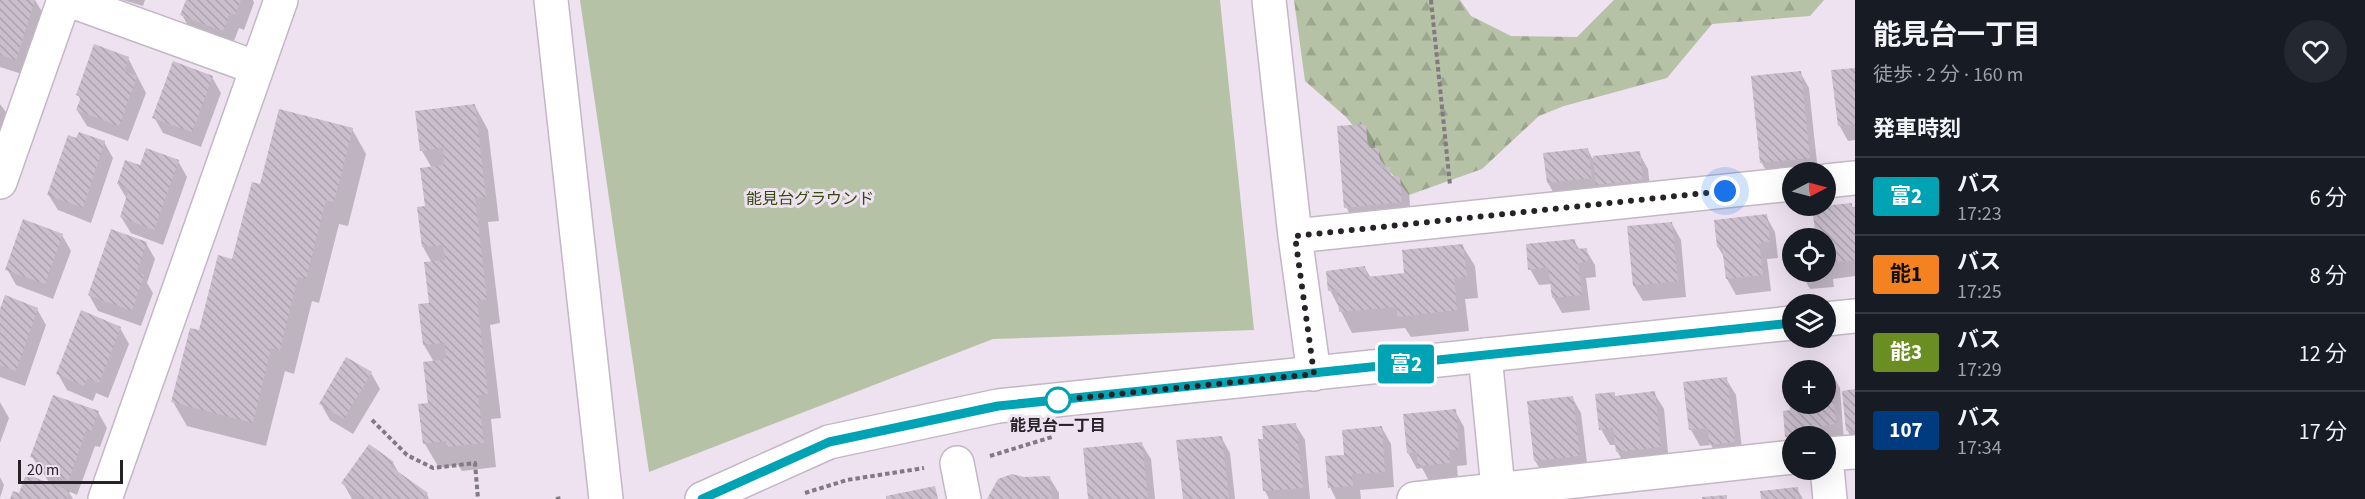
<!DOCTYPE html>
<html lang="ja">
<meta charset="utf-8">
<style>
body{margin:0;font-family:"Source Sans 3","Noto Sans JP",sans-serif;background:#242831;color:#f1f3f6;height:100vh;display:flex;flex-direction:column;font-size:22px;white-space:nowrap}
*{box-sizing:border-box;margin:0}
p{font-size:20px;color:#9ea1a6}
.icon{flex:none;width:33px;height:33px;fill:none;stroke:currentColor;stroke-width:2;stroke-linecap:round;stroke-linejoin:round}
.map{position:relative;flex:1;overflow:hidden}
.panel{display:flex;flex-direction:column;background:#171b24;width:510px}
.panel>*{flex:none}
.badge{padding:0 12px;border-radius:4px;font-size:21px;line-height:39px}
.needle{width:39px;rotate:84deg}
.fabs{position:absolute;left:1782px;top:162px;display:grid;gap:12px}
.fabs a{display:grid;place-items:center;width:54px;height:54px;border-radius:50%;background:#171b24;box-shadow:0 6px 24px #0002;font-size:30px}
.scale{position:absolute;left:18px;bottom:15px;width:105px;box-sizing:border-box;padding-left:6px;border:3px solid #262227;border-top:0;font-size:16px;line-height:21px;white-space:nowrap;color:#262227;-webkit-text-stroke:4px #eee2f1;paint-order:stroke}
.you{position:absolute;width:30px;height:30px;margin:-15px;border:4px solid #fff;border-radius:50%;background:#1a73e8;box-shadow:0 0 0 9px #1a73e833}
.map>.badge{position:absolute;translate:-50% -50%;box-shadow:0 0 0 3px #fff}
h2{padding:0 18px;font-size:22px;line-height:54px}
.round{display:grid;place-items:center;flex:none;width:63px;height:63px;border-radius:32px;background:#242831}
.head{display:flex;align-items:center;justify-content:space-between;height:102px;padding:0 18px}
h1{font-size:28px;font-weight:700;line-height:45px}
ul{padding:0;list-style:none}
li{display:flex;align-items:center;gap:18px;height:78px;padding:0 18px;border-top:2px solid #363941}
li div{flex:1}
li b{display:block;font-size:22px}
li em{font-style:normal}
li .badge{min-width:66px;font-weight:700;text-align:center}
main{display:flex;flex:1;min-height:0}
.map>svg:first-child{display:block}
.forest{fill:url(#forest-firs)}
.green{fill:#b5c2a5}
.shadow{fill:#0003}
.building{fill:url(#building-back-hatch)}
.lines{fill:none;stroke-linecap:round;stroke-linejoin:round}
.street-casing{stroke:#c3b7c5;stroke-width:36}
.secondary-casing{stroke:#c3b7c5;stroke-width:36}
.path{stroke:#817a83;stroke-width:4;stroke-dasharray:4.5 3;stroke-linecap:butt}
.street{stroke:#fff;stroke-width:33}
.secondary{stroke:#fff;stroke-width:33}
.line-casing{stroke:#fff;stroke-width:14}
.line{stroke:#00a3b4;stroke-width:9}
.walk{stroke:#262227;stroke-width:6;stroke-dasharray:0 10.8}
.stop-dot{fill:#fff;stroke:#00a3b4;stroke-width:3}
.labels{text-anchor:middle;stroke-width:6;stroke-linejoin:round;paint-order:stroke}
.park-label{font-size:16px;fill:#35480e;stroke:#eee2f1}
.stop-label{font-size:16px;font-weight:bold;fill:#262227;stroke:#eee2f1}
</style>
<main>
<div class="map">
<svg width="1855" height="499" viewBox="0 0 1855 499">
<defs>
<pattern id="forest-firs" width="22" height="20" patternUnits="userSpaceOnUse" patternTransform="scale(1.5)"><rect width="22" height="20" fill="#b5c2a5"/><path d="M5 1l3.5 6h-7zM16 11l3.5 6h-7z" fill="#9ca68e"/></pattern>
<pattern id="building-back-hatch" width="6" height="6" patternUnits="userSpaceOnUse" patternTransform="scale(1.5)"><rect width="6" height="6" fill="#cabecc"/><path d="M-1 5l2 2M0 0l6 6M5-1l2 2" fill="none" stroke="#ada3af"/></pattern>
</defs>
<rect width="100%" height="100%" fill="#eee2f1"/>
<!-- forest -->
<path class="forest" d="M1294 0H1460L1471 16 1511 36 1577 37 1614 0H1824L1810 16 1712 24 1667 78 1564 106 1539 116 1482 169 1409 195 1346 117 1305 81Z"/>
<!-- green -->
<path class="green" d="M580 0H1220L1254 330 993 339 649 472Z"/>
<!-- shadow -->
<path class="shadow" d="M0 0H35L44 15 25 75 0 67Z
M123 0H145L143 6Z
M187 0H253L254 3 244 30 239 28 232 46 191 31 182 15Z
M128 58 146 93 128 141 87 126 77 110 81 101 78 95Z
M1855 69V140L1848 141 1839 125Z
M1800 72 1809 88 1818 172H1792L1771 178 1761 162Z
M212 77 221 93 201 147 163 133 154 117Z
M0 104 12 120 0 154Z
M475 106 488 130 499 221 488 222 500 323 490 325 501 418 491 419 496 467 462 471 458 465 439 468 425 444 434 362 424 345 419 305 430 304 432 263 423 247 432 168 422 151Z
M1365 126 1375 142V149H1378L1387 169 1394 178 1399 177 1409 193 1411 218 1355 223 1346 207Z
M352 129 366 154 348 226 339 224 319 303 312 301 294 374 285 371 266 446 187 426 173 402 200 332 233 260 261 186Z
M77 139 104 142 113 158 91 223 58 210 48 194Z
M1588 150 1592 158 1639 153 1648 169 1651 196 1557 199 1548 183 1545 155Z
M178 161 187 177 163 245 131 233 121 217 127 199 118 184 141 167Z
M1851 205 1855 209V276L1833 279 1834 287 1810 289 1800 272H1826V238H1817L1814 209Z
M1766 216 1775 232 1778 258 1767 259 1771 291 1736 295 1727 279 1724 257 1718 247Z
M1672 224 1681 240 1686 297 1643 301 1634 286Z
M62 235 71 251 53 299 16 285 7 269Z
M1574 241 1580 250H1586L1595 265 1596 277 1586 278 1590 310 1562 313 1553 297 1552 284 1539 285 1530 269Z
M146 243 155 259 147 283 153 293 141 326 98 311 89 295Z
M1462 245 1475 266 1478 298 1465 299 1469 331 1411 337 1405 328 1352 333 1330 290 1365 268 1371 278 1406 275Z
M37 309 46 325 25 386 0 377V314Z
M120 328 129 344 108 398 96 393 93 401 67 390 58 374Z
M1831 372 1840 388 1844 440 1826 449V436H1792V447L1786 436 1792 412 1789 376H1792V404H1826V373Z
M371 373 380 389 353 434 330 420 321 404Z
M1726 379 1736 395 1743 458 1720 460 1711 445 1700 446 1691 430 1685 384Z
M1855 391V444L1847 430Z
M1654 393 1664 409 1669 463 1626 467 1617 451 1616 445H1610L1601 429 1614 394 1616 398Z
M1572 397 1581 413 1588 471 1545 476 1535 461Z
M0 402 9 418 0 443Z
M1455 411 1464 427 1467 465 1457 466 1458 478 1429 481 1422 468 1417 469 1408 453 1405 415Z
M98 412 107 428 100 447 95 446 77 495 68 491 73 499H12L51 485 32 457Z
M1295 424 1305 440 1310 499H1269L1265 491 1260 441Z
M1382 428 1391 444 1394 487 1360 490 1361 499H1336L1330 487 1346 456Z
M1221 437 1230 453 1235 499H1185Z
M1141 443 1151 459 1155 499H1090Z
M393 463 400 475 427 494 429 499H352L343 483Z
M0 477 4 485 0 498Z
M1049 477 1059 493V499H989L1023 478Z
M1797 489 1803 499H1762Z"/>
<!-- building -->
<path class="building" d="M0 0H35L16 60 0 55Z
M186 0H241L235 15 230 13 223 31 180 15Z
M94 44 129 57 124 71 137 76 119 126 76 110 81 97 76 95Z
M173 61 213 76 192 132 152 118Z
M1855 68V124L1838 126 1831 70Z
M1801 71 1810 158 1760 163 1751 76Z
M475 104 486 197 475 198 487 299 477 301 488 394 478 395 484 443 446 447V441L423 444 418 404 428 403 423 362 446 359 445 343 423 345 418 304 429 303 424 262 445 260 443 245 422 247 417 207 425 206 420 168 444 165 443 148 420 151 415 111Z
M279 109 353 128 334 202 326 200 306 279 298 277 280 350 271 348 253 423 171 402 190 328 199 330 218 255 232 259 252 182 260 184Z
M1366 124 1368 148H1379L1380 168 1390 167 1391 176H1400L1402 202 1344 208 1337 126Z
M79 132 105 141 83 208 47 195 68 135 76 138Z
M146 148 179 160 154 230 120 217 129 189 117 184 125 160 140 165Z
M1588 148 1592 178 1547 183 1543 153Z
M1640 151 1643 180 1596 185 1593 156Z
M1852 203V208L1855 207V260L1826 263V238H1816L1812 207Z
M1767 214 1770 242 1759 243 1763 275 1726 279 1722 247H1717L1714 220Z
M23 219 63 234 45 284 5 270Z
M1672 222 1678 281 1633 286 1627 226Z
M111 229 147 242 137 272 144 275 132 311 88 295Z
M1575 239 1576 249 1587 248 1588 261 1578 263 1582 295 1552 298 1548 267 1528 270 1526 244Z
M1463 244 1467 277 1454 278 1457 310 1397 317V307L1339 312 1337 290 1328 291 1326 271 1365 266 1367 277 1404 273 1402 250Z
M5 295 38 308 16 371 0 365V309Z
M81 310 121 327 99 383 87 378 84 386 56 374Z
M346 357 372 372 344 419 319 404Z
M1826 371H1831L1836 424 1821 426 1822 433 1785 437 1783 411 1790 410 1787 375 1792 374V404H1826Z
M1727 377 1735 442 1709 445 1708 428 1689 430 1683 382Z
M1855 389V430L1846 431 1842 391Z
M1655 391 1661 447 1616 452 1613 428 1599 430 1595 394 1615 392V396Z
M53 395 99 411 91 432 86 430 69 480 40 470 43 462 30 457Z
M1573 396 1580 456 1534 461 1527 401Z
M1456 409 1459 450H1449L1450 463 1418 466 1417 452 1407 453 1403 414Z
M1296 423 1303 488 1263 491 1258 439H1263L1262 426Z
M1382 426 1385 472 1352 474 1353 486 1328 488 1325 456 1344 455 1342 430Z
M1222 436 1229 499H1183L1176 440Z
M1142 442 1148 499H1088L1083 448Z
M369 444 394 462 390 466 428 493 423 499H363L341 483Z
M26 474 70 491 67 499H10L13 491 19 493Z
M1012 474 1024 477 1050 476 1052 499H987L998 479Z
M935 486 938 499H886V496Z
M1798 487 1799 499H1761L1760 491Z
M1727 495V499H1702V497Z"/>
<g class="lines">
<!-- street casing -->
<g class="street-casing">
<path id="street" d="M69 0 257 68
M551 0 606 499
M1269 0 1295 236 1314 374
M1826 181 1855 178
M0 182 64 0
M1295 236 1792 184
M1485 355 1499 499
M1826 454 1855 452
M1826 458 1830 499
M957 463 964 499
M105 499 281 0
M1414 499 1792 457"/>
</g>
<!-- secondary casing -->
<g class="secondary-casing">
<path id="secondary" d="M1826 319 1855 316
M702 499 829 442 998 406 1792 323"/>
</g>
<!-- path -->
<path class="path" d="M1431 0 1450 185
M372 420 407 455 433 468 475 463 478 499
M990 456 1052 437
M805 493 847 480 924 468
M556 499 562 498"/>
<!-- street -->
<use href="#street" class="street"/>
<!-- secondary -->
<use href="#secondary" class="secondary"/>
</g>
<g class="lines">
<!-- line casing -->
<g class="line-casing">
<path id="line" d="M702 499 829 442 998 406 1792 323"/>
</g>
<!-- line -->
<use href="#line" class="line"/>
<!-- walk -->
<path class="walk" d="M1058 400 1314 374 1295 236 1725 191"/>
</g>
<!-- markers -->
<circle class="stop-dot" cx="1058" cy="400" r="12"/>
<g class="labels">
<!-- park labels -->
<g class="park-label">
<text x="810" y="204">能見台グラウンド</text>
</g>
<!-- stop labels -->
<g class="stop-label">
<text x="1058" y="431">能見台一丁目</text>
</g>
</g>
</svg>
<div class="fabs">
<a><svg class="needle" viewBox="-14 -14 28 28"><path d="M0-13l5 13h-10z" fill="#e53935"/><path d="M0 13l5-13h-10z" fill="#9ea1a6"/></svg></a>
<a><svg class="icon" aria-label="locate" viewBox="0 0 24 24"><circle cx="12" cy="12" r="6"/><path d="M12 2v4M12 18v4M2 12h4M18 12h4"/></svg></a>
<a><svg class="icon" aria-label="layers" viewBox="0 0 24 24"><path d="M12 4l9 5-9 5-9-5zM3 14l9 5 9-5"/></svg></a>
<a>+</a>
<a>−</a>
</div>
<div class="scale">20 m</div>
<div class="you" style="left:1725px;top:191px"></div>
<b class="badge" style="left:1406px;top:364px;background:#00a3b4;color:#fff">富2</b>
</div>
<section class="panel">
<div class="head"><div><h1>能見台一丁目</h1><p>徒歩 · 2 分 · 160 m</p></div><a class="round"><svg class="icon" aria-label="heart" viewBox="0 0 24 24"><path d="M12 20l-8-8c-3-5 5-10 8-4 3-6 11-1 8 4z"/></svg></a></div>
<h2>発車時刻</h2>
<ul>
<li><span class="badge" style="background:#00a3b4;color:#fff">富2</span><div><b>バス</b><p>17:23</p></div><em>6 分</em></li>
<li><span class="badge" style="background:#f58220;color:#111">能1</span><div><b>バス</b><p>17:25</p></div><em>8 分</em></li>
<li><span class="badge" style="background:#6b8e23;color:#fff">能3</span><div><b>バス</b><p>17:29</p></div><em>12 分</em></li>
<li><span class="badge" style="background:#003b80;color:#fff">107</span><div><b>バス</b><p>17:34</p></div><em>17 分</em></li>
</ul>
</section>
</main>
